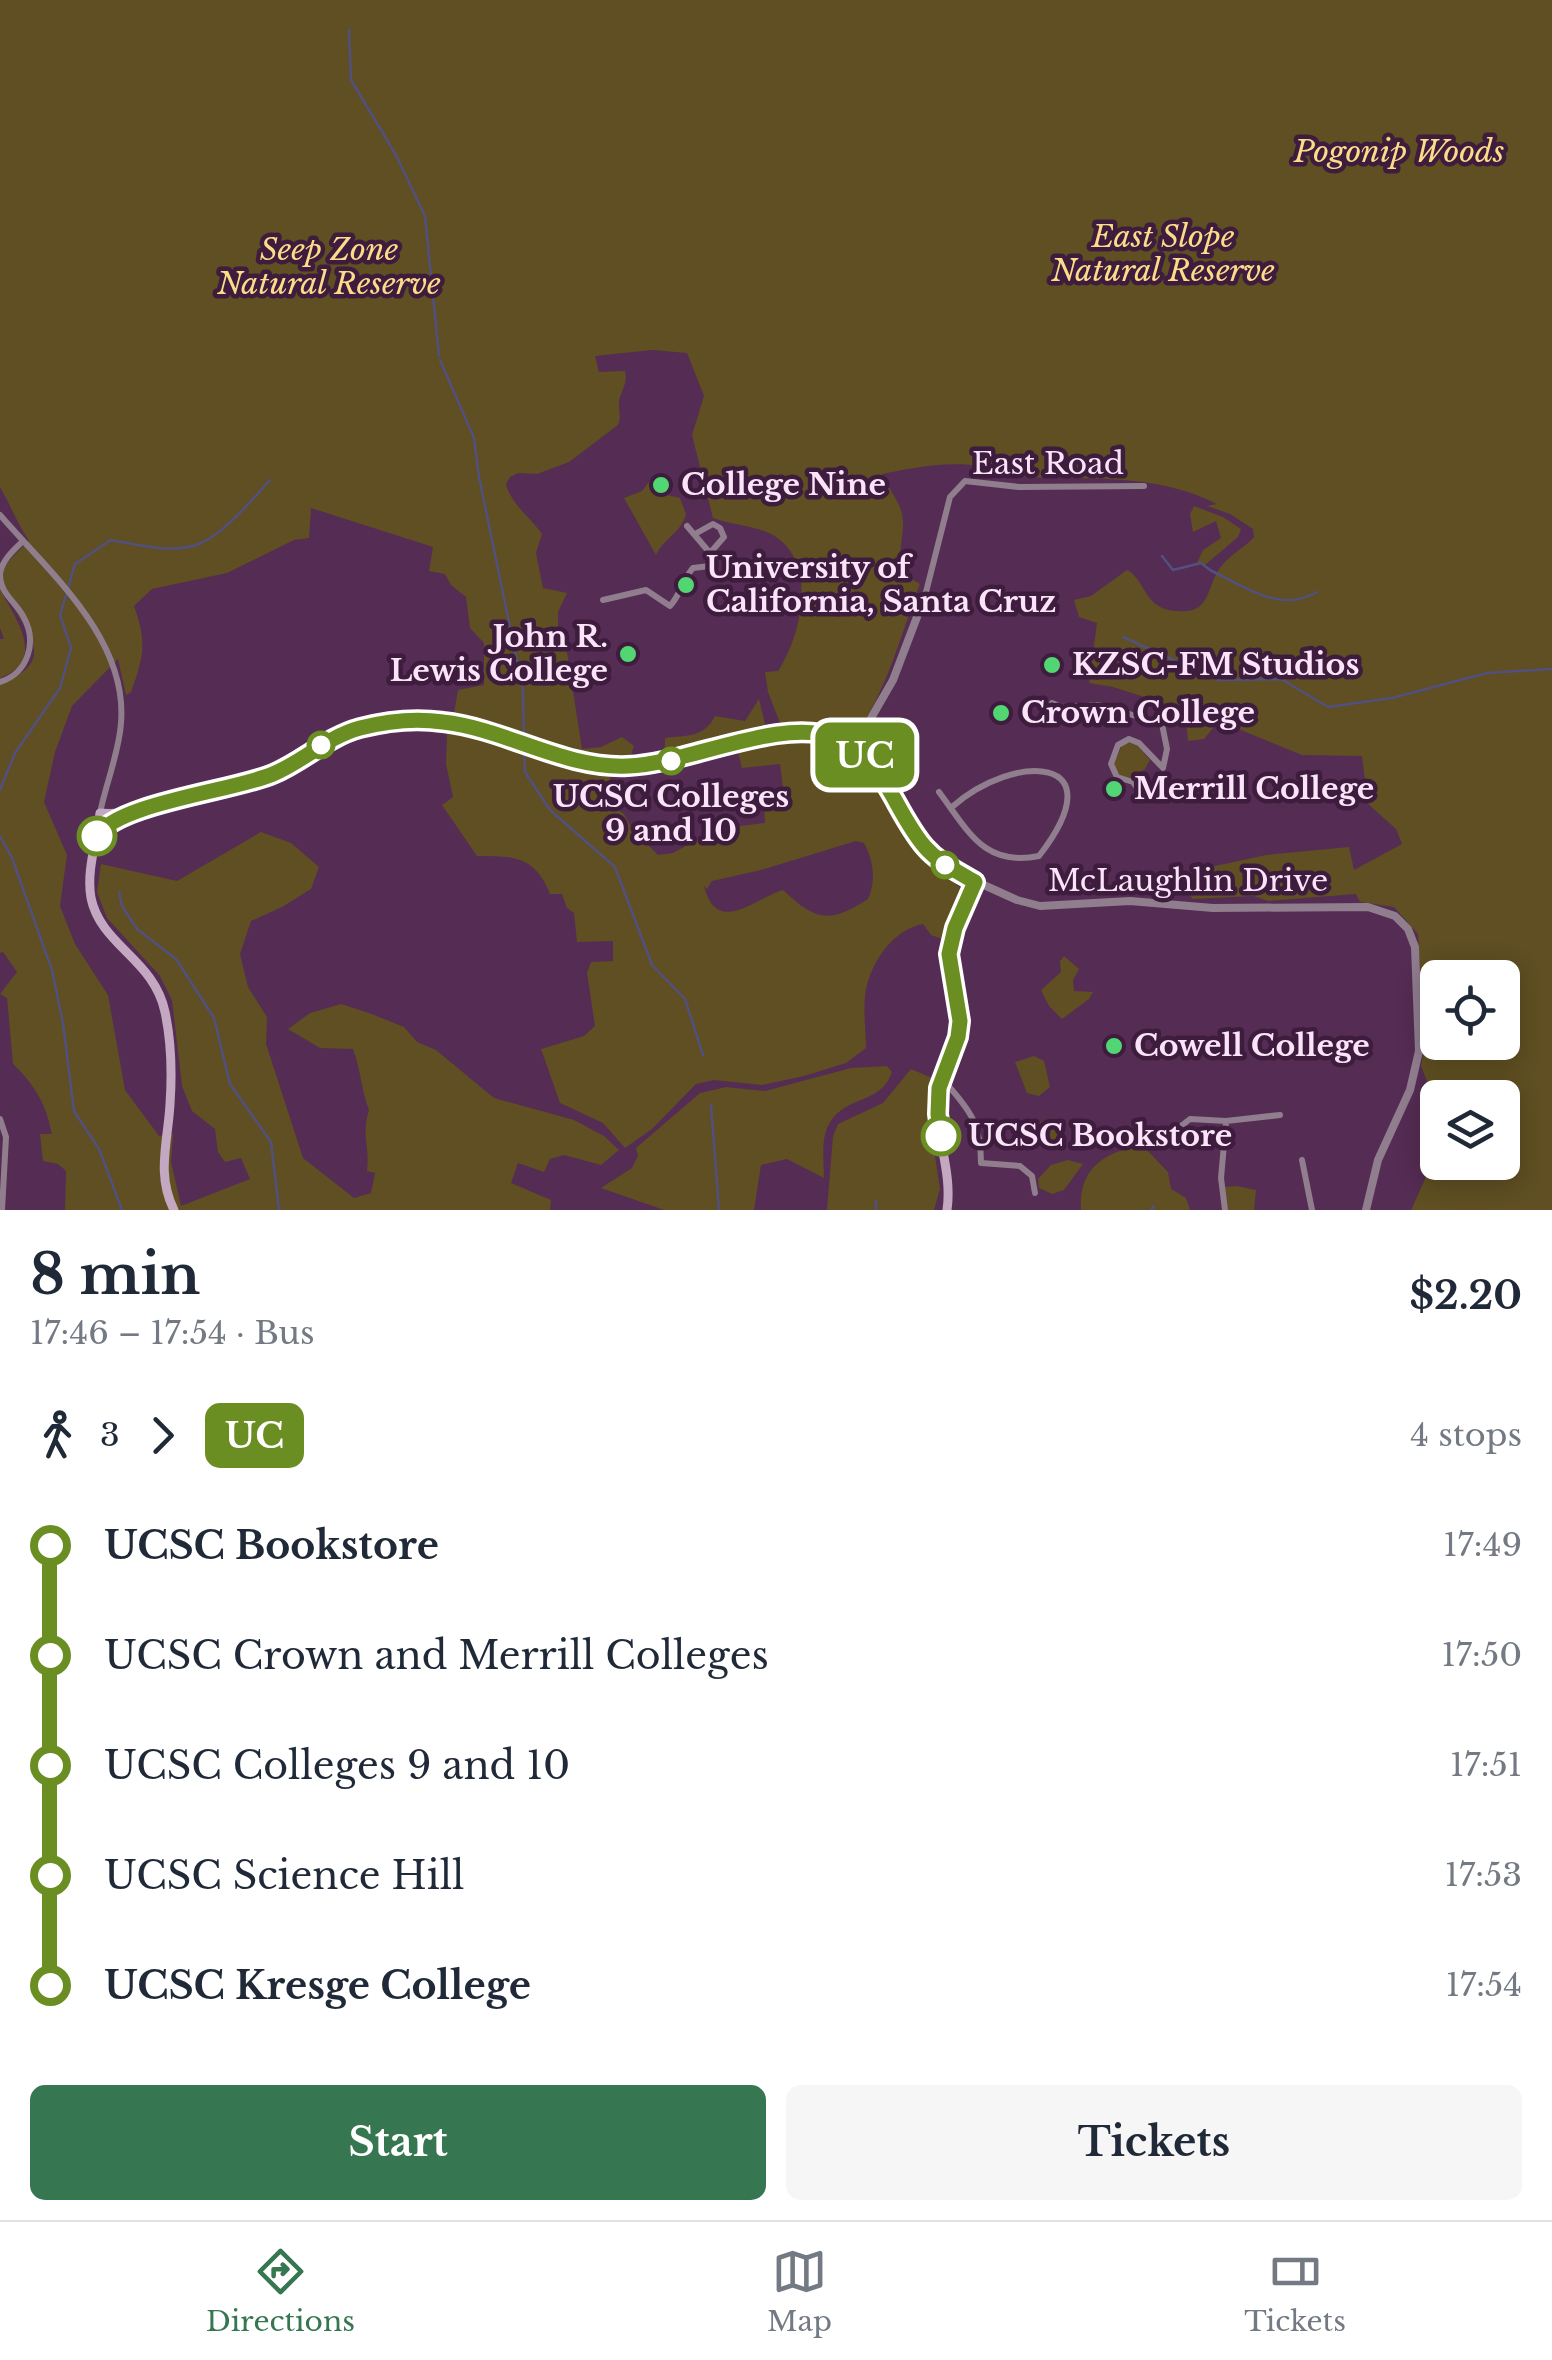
<!DOCTYPE html>
<meta charset="utf-8">
<style>
body{margin:0;font-family:"Libre Baskerville",serif;background:#f6f6f7;color:#1f2937;height:100vh;display:flex;flex-direction:column;font-size:38px;white-space:nowrap}
*{box-sizing:border-box;margin:0}
p{font-size:32px;color:#747a83}
.icon{flex:none;width:55px;height:55px;fill:none;stroke:currentColor;stroke-width:2;stroke-linecap:round;stroke-linejoin:round}
.map{position:relative;height:1210px;overflow:hidden}
.sheet{display:flex;flex-direction:column;background:#fff;flex:1}
.sheet>*{flex:none}
.badge{padding:0 20px;border-radius:15px;font-size:35px;line-height:65px}
.buttons{position:absolute;left:1420px;top:960px;display:grid;gap:20px}
.buttons a{display:grid;place-items:center;width:100px;height:100px;border-radius:15px;background:#fff;box-shadow:0 5px 25px #0003;font-size:50px}
.map>.badge{position:absolute;translate:-50% -50%;box-shadow:0 0 0 5px #fff}
.legs{display:flex;align-items:center;gap:15px;height:110px;padding:0 30px;font-size:32px}
.legs p{margin-inline-start:auto}
.head{display:flex;align-items:center;justify-content:space-between;height:170px;padding:0 30px}
h1{font-size:55px;font-weight:700;line-height:75px}
.cta{display:flex;gap:20px;margin-top:auto;padding:20px 30px}
.cta a{flex:1;height:115px;border-radius:15px;background:#367752;color:#fff;font-size:40px;font-weight:700;line-height:115px;text-align:center}
.cta a+a{background:#f6f6f7;color:#1f2937}
ul{padding:0 30px;list-style:none}
li{display:flex;align-items:center;gap:35px;height:110px;font-size:38px}
li i{display:grid;place-items:center;width:15px;height:100%;margin:0 12px;background:currentColor}
li i::after{content:'';width:25px;height:25px;margin:-12px;border:8px solid;border-radius:50%;background:#fff}
li p{margin-inline-start:auto}
li:first-child i{background:linear-gradient(#0000 50%,currentColor 0)}
li:last-child i{background:linear-gradient(currentColor 50%,#0000 0)}
.tab-bar{display:flex;justify-content:space-around;align-items:center;height:140px;border-top:2px solid #e0e1e3;background:#fff;font-size:28px;color:#747a83}
.tab-bar a{display:grid;justify-items:center;gap:5px}
.tab-bar .current{color:#367752}
.map>svg:first-child{display:block}
.built{fill:#552c53}
.green{fill:#5f4f22;fill-rule:evenodd}
.lines{fill:none;stroke-linecap:round;stroke-linejoin:round}
.stream{stroke:#52507f;stroke-width:2.5}
.minor{stroke:#907e8e;stroke-width:6}
.tertiary{stroke:#907e8e;stroke-width:8}
.secondary{stroke:#c4a7c1;stroke-width:9}
.line-1-casing{stroke:#fff;stroke-width:22}
.line-1{stroke:#6b8e23;stroke-width:15}
.poi-dot{fill:#52d673;stroke:#3e1c3d;stroke-width:4}
.stop-1-dot{fill:#fff;stroke:#6b8e23;stroke-width:5}
.labels{text-anchor:middle;stroke-width:9;stroke-linejoin:round;paint-order:stroke}
.park-label{font-size:30px;font-style:italic;fill:#fddc89;stroke:#3e1c3d}
.street-label{font-size:30px;fill:#fbe4f9;stroke:#3e1c3d}
.poi-label{font-size:30px;font-weight:bold;fill:#fbe4f9;stroke:#3e1c3d;text-anchor:start}
.stop-label{font-size:30px;font-weight:bold;fill:#fbe4f9;stroke:#3e1c3d}
</style>
<div class="map">
<svg width="1552" height="1210" viewBox="0 0 1552 1210">
<rect width="100%" height="100%" fill="#492647"/>
<!-- built -->
<path class="built" d="M0 0H1221L1443 940 1421 1066 1437 1107V1152L1411 1210H0Z"/>
<!-- green -->
<path class="green" d="M0 0H1552V1210H1411L1437 1152 1438 1162H1502V1098H1438L1437 1107 1421 1066 1425 1044 1418 934 1394 907 1360 902 1356 894 1268 901 1254 896 1192 899 1183 873 1266 855 1349 847 1354 870 1402 844 1396 829 1368 804 1362 756 1302 755 1219 721 1204 739 1188 741 1185 710 1113 687 1089 683 1097 623 1079 617 1074 600 1091 596 1127 570C1140 576 1144 596 1157 605 1164 610 1172 611 1180 611 1213 614 1206 581 1224 563 1233 553 1245 547 1254 537L1253 529 1230 514 1207 506 1217 504C1154 472 1087 480 1019 477 1005 477 995 468 982 466 946 461 916 467 882 474 887 486 897 498 901 510 910 539 884 565 920 584 904 624 883 706 853 734L818 726 780 723 768 692 765 672 778 671C801 636 819 562 773 535 757 526 732 525 713 518L692 435 704 396 687 353 652 350 595 356 599 372 625 371C628 384 621 390 619 402 618 410 622 415 618 425L569 462 537 474 518 473 510 477 506 484C510 503 531 518 542 534L536 553 543 588 567 593 558 612V627L566 646 582 749 601 747 622 737 634 746 630 758C587 766 498 727 454 713L458 690 484 685V643L470 628 466 597 451 585 445 574 429 571 433 547 311 508 309 538 294 540 227 573 152 589 134 606C147 642 144 656 131 692L126 695 118 659 72 706 55 752 44 802 67 855 60 906 75 944 108 995 125 1090 159 1136 173 1134 171 1162 181 1206 250 1179 241 1158 225 1162 218 1152 215 1129 192 1111 182 1086 172 1000 160 976 107 918 97 892 101 864 177 881 261 832 291 843 319 867 311 889 282 907 251 921 240 954 248 987 267 1017 266 1044 303 1158 354 1198 371 1193 375 1173 367 1171C370 1145 361 1135 369 1110 361 1090 361 1070 353 1049L320 1048 288 1029 310 1013 341 1004 369 1013 404 1027 417 1042 436 1050 494 1098 574 1120 604 1136 619 1150 601 1165 564 1155 550 1159 544 1172 518 1163 511 1183 551 1200 550 1210H65L66 1171 58 1164 43 1161 40 1134H52C46 1104 35 1085 13 1064L7 998 0 994 17 972 3 952 0 953V683C75 658 3 614 2 579 2 563 19 551 29 541 17 523 11 506 0 487ZM1438 978H1502V1042H1438Z
M652 478 663 483 667 495 680 498 686 514C681 533 665 537 656 555L624 498 642 491Z
M1194 506 1223 517 1241 529 1238 537 1205 565 1197 563 1203 550 1221 538 1216 521 1193 532 1190 514Z
M0 589C15 618 48 660 0 678V639H4L0 628Z
M759 699 765 724C751 742 688 749 665 751V738C687 735 704 738 715 716L745 721Z
M447 733 487 740 569 767 610 775 612 806 624 814 633 830 658 855 673 853 716 829 765 823 764 806 785 804 780 764 742 768 738 752 798 740 831 743 845 750 860 762 875 782 915 849 965 892 945 940 931 935 923 924C895 929 874 958 867 985 862 1003 866 1029 866 1048L846 1063 804 1076 762 1085 714 1080 696 1084 652 1129 625 1148 603 1123 560 1103 541 1049 584 1036 595 1026 587 973 591 962 613 961V941L577 942 574 913 567 908 562 894H550C535 856 514 856 477 856L442 805 453 797 446 764ZM856 841 864 843C874 861 876 881 868 899 829 924 816 921 783 890 755 898 717 937 704 886L707 889 712 881 761 870Z
M1123 743H1135L1150 760 1145 769 1131 778 1118 775 1113 765Z
M1064 956 1079 969 1073 980 1074 991 1093 992 1089 999 1062 1019 1049 1006 1041 990 1061 972 1060 961Z
M1034 1056 1044 1061 1050 1087 1039 1096 1027 1093 1015 1062Z
M887 1066 892 1072C881 1106 842 1094 827 1128 821 1143 824 1162 824 1178L787 1159 761 1165 754 1210H664L601 1188 632 1168 638 1156 636 1148 700 1093 726 1087 765 1091 851 1068Z
M911 1069 932 1078 928 1110 940 1189 934 1210H827L833 1136 838 1124 883 1103Z
M1052 1118 1062 1121 1061 1138 1044 1147 1033 1145 1029 1126Z
M1143 1146 1168 1172 1171 1189 1186 1198 1190 1210H1081C1078 1169 1104 1151 1143 1146Z
M1068 1160 1083 1164 1064 1190 1052 1194 1039 1188 1038 1179 1051 1165Z
M1237 1186 1256 1190 1254 1210H1228L1224 1187Z"/>
<g class="lines">
<!-- stream -->
<path class="stream" d="M349 30 351 80 396 155 425 216 439 356
M440 360 474 438 479 477 523 690 524 742
M1162 556 1173 570 1201 563 1210 570C1244 586 1280 614 1317 592
M68 588 75 564 111 540C138 545 172 554 199 544 224 534 252 500 270 480
M1123 637 1218 680 1281 679 1328 707 1392 698 1487 673 1552 669
M524 750 525 772 550 810 615 867 652 965 685 999 703 1055
M0 790 15 753 60 688 71 648 60 615 66 595
M0 836 12 858 52 970 63 1023 74 1111 99 1149 122 1210
M119 892 122 906 137 929 176 959 214 1018 230 1084 271 1142 279 1210
M711 1105 719 1210
M876 1210V1201
M1151 1210 1154 1206"/>
<!-- minor -->
<path class="minor" d="M0 515C50 573 128 639 121 723 119 753 106 783 100 813
M687 526 710 553 724 537 720 528 713 524 695 534
M925 596 950 497 965 481 1019 487 1144 486
M603 600 646 590 670 606C681 594 683 579 693 568L710 566
M0 682C28 673 38 642 23 616 15 601 0 594 0 574 2 560 13 551 23 541
M1052 703 1063 707 1100 705 1162 724 1167 749 1163 768 1139 743 1129 739 1118 745 1111 764 1117 777 1133 782 1144 798
M939 792C969 832 984 867 1039 856 1118 754 1014 752 952 807
M945 1082C971 1111 981 1125 981 1163L1020 1166 1032 1176 1035 1193
M0 1119 6 1137 2 1210
M1167 1137 1190 1119 1226 1121 1280 1115
M1302 1160 1312 1210
M1225 1210 1221 1178 1226 1122"/>
<!-- tertiary -->
<path class="tertiary" d="M855 746 893 680 925 596
M975 881 1017 900 1040 906 1130 901 1213 908 1368 907 1395 916 1408 929 1415 947 1419 1051 1410 1090 1378 1160 1366 1210"/>
<!-- secondary -->
<path class="secondary" d="M174 1210C156 1174 168 1142 170 1104 172 1075 171 1040 165 1012 154 959 101 946 91 898 86 871 97 840 100 813 136 817 242 788 276 772 313 755 335 732 378 724 472 706 537 766 622 766 686 766 780 715 837 738 885 757 894 811 925 847 939 863 957 871 975 881 963 908 945 939 949 969 952 990 962 1009 959 1030 955 1059 936 1078 937 1111 939 1145 952 1176 947 1210"/>
</g>
<g class="lines">
<!-- line-1 casing -->
<g class="line-1-casing">
<path id="line-1" d="M97 836C118 803 233 791 273 774 304 761 327 737 360 728 387 721 416 718 443 722 506 729 564 769 628 766 688 764 781 716 836 738 885 757 893 810 925 847 939 863 957 871 975 882L955 928 949 954 960 1021 958 1037 939 1088 938 1114 941 1136"/>
</g>
<!-- line-1 -->
<use href="#line-1" class="line-1"/>
</g>
<!-- markers -->
<g class="poi-dot">
<circle cx="661" cy="485" r="10"/>
<circle cx="686" cy="585" r="10"/>
<circle cx="628" cy="654" r="10"/>
<circle cx="1052" cy="665" r="10"/>
<circle cx="1001" cy="713" r="10"/>
<circle cx="1114" cy="789" r="10"/>
<circle cx="1114" cy="1046" r="10"/>
</g>
<g class="stop-1-dot">
<circle cx="321" cy="745" r="12"/>
<circle cx="671" cy="761" r="12"/>
<circle cx="97" cy="836" r="18"/>
<circle cx="945" cy="865" r="12"/>
<circle cx="941" cy="1136" r="18"/>
</g>
<g class="labels">
<!-- park labels -->
<g class="park-label">
<text x="1399" y="162">Pogonip Woods</text>
<text x="1163" y="247">East Slope<tspan x="1163" dy="34">Natural Reserve</tspan></text>
<text x="329" y="260">Seep Zone<tspan x="329" dy="34">Natural Reserve</tspan></text>
</g>
<!-- street labels -->
<g class="street-label">
<text x="1048" y="474">East Road</text>
<text x="1188" y="891">McLaughlin Drive</text>
</g>
<!-- poi labels -->
<g class="poi-label">
<text x="681" y="495">College Nine</text>
<text x="706" y="578">University of<tspan x="706" dy="34">California, Santa Cruz</tspan></text>
<text x="608" y="647" text-anchor="end">John R.<tspan x="608" dy="34">Lewis College</tspan></text>
<text x="1072" y="675">KZSC-FM Studios</text>
<text x="1021" y="723">Crown College</text>
<text x="1134" y="799">Merrill College</text>
<text x="1134" y="1056">Cowell College</text>
</g>
<!-- stop labels -->
<g class="stop-label">
<text x="671" y="807">UCSC Colleges<tspan x="671" dy="34">9 and 10</tspan></text>
<text x="968" y="1146" text-anchor="start">UCSC Bookstore</text>
</g>
</g>
</svg>
<div class="buttons">
<a><svg class="icon" aria-label="locate" viewBox="0 0 24 24"><circle cx="12" cy="12" r="6"/><path d="M12 2v4M12 18v4M2 12h4M18 12h4"/></svg></a>
<a><svg class="icon" aria-label="layers" viewBox="0 0 24 24"><path d="M12 4l9 5-9 5-9-5zM3 14l9 5 9-5"/></svg></a>
</div>
<b class="badge" style="left:865px;top:755px;background:#6b8e23;color:#fff">UC</b>
</div>
<section class="sheet">
<div class="head"><div><h1>8 min</h1><p>17:46 – 17:54 · Bus</p></div><b>$2.20</b></div>
<div class="legs"><svg class="icon" aria-label="walk" viewBox="0 0 24 24"><circle cx="13" cy="4" r="2"/><path d="M13 8l-2 6 4 7M11 14l-3 7M7 12l3-4h3l4 4"/></svg>3<svg class="icon" aria-label="forward" viewBox="0 0 24 24"><path d="M9 5l7 7-7 7"/></svg><b class="badge" style="background:#6b8e23;color:#fff">UC</b><p>4 stops</p></div>
<ul>
<li><i style="color:#6b8e23"></i><b>UCSC Bookstore</b><p>17:49</p></li>
<li><i style="color:#6b8e23"></i><span>UCSC Crown and Merrill Colleges</span><p>17:50</p></li>
<li><i style="color:#6b8e23"></i><span>UCSC Colleges 9 and 10</span><p>17:51</p></li>
<li><i style="color:#6b8e23"></i><span>UCSC Science Hill</span><p>17:53</p></li>
<li><i style="color:#6b8e23"></i><b>UCSC Kresge College</b><p>17:54</p></li>
</ul>
<div class="cta"><a>Start</a><a>Tickets</a></div>
</section>
<nav class="tab-bar">
<a class="current"><svg class="icon" aria-label="directions" viewBox="0 0 24 24"><path d="M12 3l9 9-9 9-9-9zM9 14v-3h6M13 9l2 2-2 2"/></svg>Directions</a>
<a><svg class="icon" aria-label="map" viewBox="0 0 24 24"><path d="M3 6l6-2 6 2 6-2v14l-6 2-6-2-6 2zM9 4v14M15 6v14"/></svg>Map</a>
<a><svg class="icon" aria-label="tickets" viewBox="0 0 24 24"><path d="M3 7h18v10H3zM15 7v10"/></svg>Tickets</a>
</nav>
